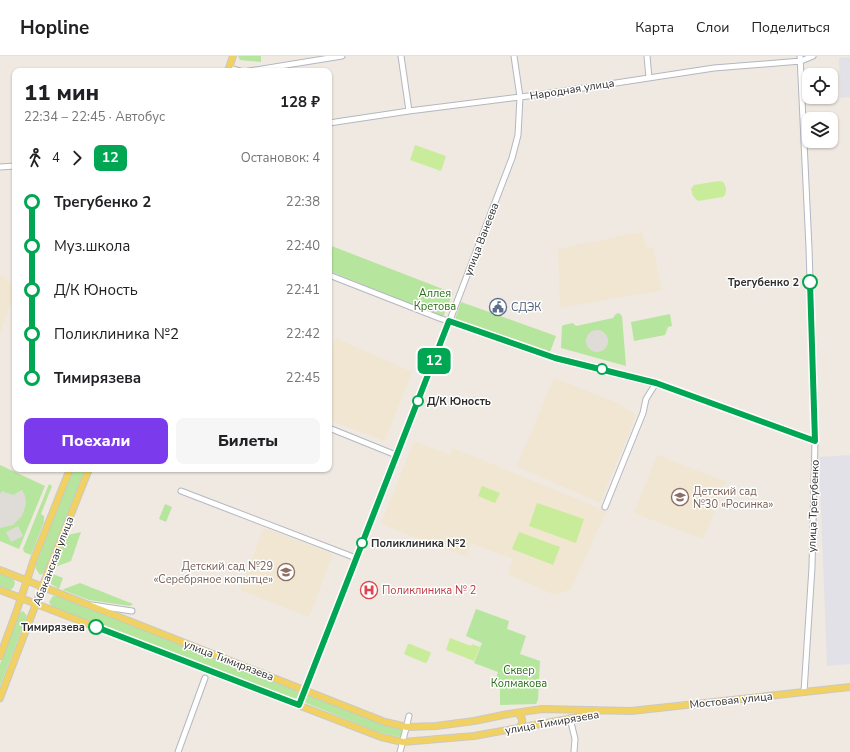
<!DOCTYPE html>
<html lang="ru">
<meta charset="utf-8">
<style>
body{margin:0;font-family:"Nunito Sans",sans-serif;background:#f6f6f6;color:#202124;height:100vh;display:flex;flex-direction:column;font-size:15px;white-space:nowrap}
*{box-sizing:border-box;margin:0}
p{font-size:13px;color:#757577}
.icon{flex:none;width:22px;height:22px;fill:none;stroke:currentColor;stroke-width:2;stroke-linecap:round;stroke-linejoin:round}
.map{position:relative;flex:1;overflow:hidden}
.panel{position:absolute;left:12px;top:12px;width:320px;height:404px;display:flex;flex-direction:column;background:#fff;border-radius:8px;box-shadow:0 1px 3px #0004}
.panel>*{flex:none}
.badge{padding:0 8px;border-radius:6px;font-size:14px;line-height:26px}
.controls{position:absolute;left:802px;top:12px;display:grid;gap:8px}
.controls a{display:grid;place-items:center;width:36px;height:36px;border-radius:8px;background:#fff;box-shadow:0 1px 3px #0004;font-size:20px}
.map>.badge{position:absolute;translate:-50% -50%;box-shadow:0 0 0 2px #fff}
.legs{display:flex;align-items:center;gap:6px;height:44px;padding:0 12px;font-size:13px}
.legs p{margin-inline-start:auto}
.headline{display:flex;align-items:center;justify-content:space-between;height:68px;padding:0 12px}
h1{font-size:22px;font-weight:800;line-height:30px}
.action{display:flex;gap:8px;margin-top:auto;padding:8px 12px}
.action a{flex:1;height:46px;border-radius:8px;background:#7c3aed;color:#fff;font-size:16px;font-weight:800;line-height:46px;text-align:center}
.action a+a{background:#f6f6f6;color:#202124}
ul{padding:0 12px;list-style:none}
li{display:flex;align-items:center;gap:14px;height:44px;font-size:15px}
li i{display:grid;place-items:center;width:6px;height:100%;margin:0 5px;background:currentColor}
li i::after{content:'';width:10px;height:10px;margin:-5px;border:3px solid;border-radius:50%;background:#fff}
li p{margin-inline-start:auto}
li:first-child i{background:linear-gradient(#0000 50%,currentColor 0)}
li:last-child i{background:linear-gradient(currentColor 50%,#0000 0)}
header{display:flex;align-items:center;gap:24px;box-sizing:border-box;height:56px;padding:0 20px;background:#fff;border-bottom:1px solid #e0e0e0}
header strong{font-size:19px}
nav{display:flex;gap:22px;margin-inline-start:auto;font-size:14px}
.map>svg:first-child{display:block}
.industrial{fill:#e3e1e8}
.education{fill:#f0e6d1}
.green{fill:#b6e59e}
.pitch{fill:#c9ec9a}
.plaza{fill:#dfdcd8}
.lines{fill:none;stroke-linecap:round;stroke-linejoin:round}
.minor-casing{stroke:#b4b7c1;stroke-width:7}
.major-casing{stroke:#c9c9c9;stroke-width:8}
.minor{stroke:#fff;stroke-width:5}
.major{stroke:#f2d163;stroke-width:6}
.line-1-casing{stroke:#fff;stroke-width:9}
.line-1{stroke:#00a651;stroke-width:6}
.stop-1-dot{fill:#fff;stroke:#00a651;stroke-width:2}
.labels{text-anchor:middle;stroke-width:3;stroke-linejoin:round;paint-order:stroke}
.street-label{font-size:11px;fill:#2e2e2e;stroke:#fff}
.stop-label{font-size:11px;font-weight:bold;fill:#2e2e2e;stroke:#fff;text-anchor:end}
.park-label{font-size:11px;fill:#2c6e1b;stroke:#fff}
.service-label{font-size:11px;fill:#4e5e75;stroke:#fff;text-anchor:start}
.education-label{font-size:11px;fill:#785e54;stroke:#fff;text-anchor:start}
.health-label{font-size:11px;fill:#be3a42;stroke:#fff;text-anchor:start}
</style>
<header>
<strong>Hopline</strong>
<nav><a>Карта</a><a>Слои</a><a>Поделиться</a></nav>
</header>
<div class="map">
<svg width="850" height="696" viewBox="0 0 850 696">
<rect width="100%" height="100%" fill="#efe9e1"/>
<!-- industrial -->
<path class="industrial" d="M850 1V41L840 42 839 2Z
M850 399V608L827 610 819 401Z"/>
<!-- education -->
<path class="education" d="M642 176 647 192 653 191 662 234 560 252 558 193Z
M0 219 15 229V237L0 277Z
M336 282 412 316 385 385 329 364V299Z
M554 322 617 347 636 359 600 447 517 410Z
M414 385 450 399 453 392 606 455 571 533 555 539 508 518 513 503 471 487 467 501 381 468Z
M657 399 726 426 703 483 634 457Z
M264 472 333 498 309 561 240 534Z"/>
<!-- green -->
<path class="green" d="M238 0H261V6L240 4Z
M329 189 453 237 443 261 329 215Z
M461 246 556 280 550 296 455 263Z
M619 257 622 260 626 310 561 292 562 270 564 269 573 267 576 270 613 262 616 258Z
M670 258 672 270 668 271 665 279 634 285 631 266Z
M0 409 45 430 19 493 0 485Z
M73 413H85L44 517 40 519 36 513V508Z
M49 428 52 430 41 458 44 460V466L31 499 24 496 23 493Z
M165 448 172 451 166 466 159 463Z
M81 476 71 505 55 511 53 510 63 485 68 479Z
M0 516 13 522 15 527 13 532 10 534 0 530Z
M50 517 63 522 59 533 51 528 49 521Z
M80 527 133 548 130 550 89 544 63 534 64 533Z
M53 540 61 541 298 635 299 637 297 642 294 643 275 635 269 634 56 553 52 551 49 546Z
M476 553 509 565 507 573 526 580 520 598 540 605 538 644 536 648 500 649V628L496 622 498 616 474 607 482 587 466 580Z
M23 555 27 560 0 630V608L20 557Z
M310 639 388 669 401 673 403 676 402 681H400L378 676 306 647 303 643 305 640Z"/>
<!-- pitch -->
<path class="pitch" d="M415 89 446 100 441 115 410 104Z
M719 125 723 126C727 131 727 137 723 141L698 145 693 140 691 133 694 129Z
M482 430 500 437 495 447 478 440Z
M537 447 584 463 576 487 529 470Z
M519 476 560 491 553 509 512 493Z
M450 582 471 590 472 588 480 591 474 605 446 594Z
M408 588H410L430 596 431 597 427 606 425 607 406 599 404 598Z"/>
<!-- plaza -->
<path class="plaza" d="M586 285a11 11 0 1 1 22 0a11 11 0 1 1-22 0Z
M22 434 25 440 26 448 22 460 13 469 0 472V438L2 435 13 439Z
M18 470 23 480 11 486 6 476Z"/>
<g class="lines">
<!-- minor casing -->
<g class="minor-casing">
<path id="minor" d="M401 0 409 55
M647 0 649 22
M800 0 809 192 815 385 812 511 804 636
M229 12 240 15
M249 15 342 0
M329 67 409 55 544 38 714 12 801 5 813 0
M0 111 15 110
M329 219 439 262 555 302 656 327 815 385
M329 372 396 399
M181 435 356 502
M605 451 643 357 646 343 656 327
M92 549 132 555
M304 634 445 277 512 102 518 79 520 41 514 0
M570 662 575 683 574 696
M178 696 205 622
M400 696 409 660"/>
</g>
<!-- major casing -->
<g class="major-casing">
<path id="major" d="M228 15 233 0
M0 514 385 666 407 671 436 670 474 665 508 658 542 653 631 655 850 631
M0 534 381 681 403 686 474 680 596 658
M0 600 16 557 34 503 70 413
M0 642 50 511 89 413
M299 649 304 634
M517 657C523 661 524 666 519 672"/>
</g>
<!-- minor -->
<use href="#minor" class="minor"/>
<!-- major -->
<use href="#major" class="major"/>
</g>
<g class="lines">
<!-- line-1 casing -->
<g class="line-1-casing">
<path id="line-1" d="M96 571 299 649 449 265 555 302 656 327 815 385 810 226"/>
</g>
<!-- line-1 -->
<use href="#line-1" class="line-1"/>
</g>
<!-- icons -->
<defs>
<g id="civic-ring" transform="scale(0.9)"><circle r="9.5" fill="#fff" stroke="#5c6f8a" stroke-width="1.5"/><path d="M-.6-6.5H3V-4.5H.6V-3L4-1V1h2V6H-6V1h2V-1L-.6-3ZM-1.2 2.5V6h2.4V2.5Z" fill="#5c6f8a"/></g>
<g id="school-ring" transform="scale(0.9)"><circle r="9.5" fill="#fff" stroke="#8d6e63" stroke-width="1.5"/><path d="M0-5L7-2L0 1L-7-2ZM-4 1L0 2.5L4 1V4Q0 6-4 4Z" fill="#8d6e63"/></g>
<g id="hospital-ring" transform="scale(0.9)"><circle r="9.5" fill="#fff" stroke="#e0444e" stroke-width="1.5"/><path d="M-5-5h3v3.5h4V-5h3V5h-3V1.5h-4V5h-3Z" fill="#e0444e"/></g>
</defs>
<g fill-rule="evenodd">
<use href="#civic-ring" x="498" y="251"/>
<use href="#school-ring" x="680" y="441"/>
<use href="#school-ring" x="286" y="516"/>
<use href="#hospital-ring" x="369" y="534"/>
</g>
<!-- markers -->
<g class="stop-1-dot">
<circle cx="810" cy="226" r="7"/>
<circle cx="602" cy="313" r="5"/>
<circle cx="418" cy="345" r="5"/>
<circle cx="362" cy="487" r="5"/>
<circle cx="96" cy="571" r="7"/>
</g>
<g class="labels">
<!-- street labels -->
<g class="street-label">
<text transform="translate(572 33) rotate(-9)" y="4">Народная улица</text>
<text transform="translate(481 183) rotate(-69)" y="4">улица Ванеева</text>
<text transform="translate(813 450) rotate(-88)" y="4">улица Трегубенко</text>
<text transform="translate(53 505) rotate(-69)" y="4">Абаканская улица</text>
<text transform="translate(229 604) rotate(21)" y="4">улица Тимирязева</text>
<text transform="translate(731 644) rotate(-6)" y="4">Мостовая улица</text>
<text transform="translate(552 666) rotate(-10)" y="4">улица Тимирязева</text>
</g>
<!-- stop labels -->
<g class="stop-label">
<text x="799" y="230">Трегубенко 2</text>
<text x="427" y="349" text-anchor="start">Д/К Юность</text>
<text x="371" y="491" text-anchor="start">Поликлиника №2</text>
<text x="85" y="575">Тимирязева</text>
</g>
<!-- park labels -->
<g class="park-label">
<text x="435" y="241">Аллея<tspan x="435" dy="13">Кретова</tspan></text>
<text x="519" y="618">Сквер<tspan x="519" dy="13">Колмакова</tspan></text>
</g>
<!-- service labels -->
<g class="service-label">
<text x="511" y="255">СДЭК</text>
</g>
<!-- education labels -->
<g class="education-label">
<text x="693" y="439">Детский сад<tspan x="693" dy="13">№30 «Росинка»</tspan></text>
<text x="273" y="514" text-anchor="end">Детский сад №29<tspan x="273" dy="13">«Серебряное копытце»</tspan></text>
</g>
<!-- health labels -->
<g class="health-label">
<text x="382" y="538">Поликлиника № 2</text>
</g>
</g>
</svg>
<div class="controls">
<a><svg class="icon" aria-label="locate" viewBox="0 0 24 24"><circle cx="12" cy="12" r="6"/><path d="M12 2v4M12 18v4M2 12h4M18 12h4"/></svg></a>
<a><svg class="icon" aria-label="layers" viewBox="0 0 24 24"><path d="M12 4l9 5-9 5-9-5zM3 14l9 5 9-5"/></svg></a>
</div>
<b class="badge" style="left:434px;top:305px;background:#00a651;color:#fff">12</b>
<section class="panel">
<div class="headline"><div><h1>11 мин</h1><p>22:34 – 22:45 · Автобус</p></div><b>128 ₽</b></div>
<div class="legs"><svg class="icon" aria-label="walk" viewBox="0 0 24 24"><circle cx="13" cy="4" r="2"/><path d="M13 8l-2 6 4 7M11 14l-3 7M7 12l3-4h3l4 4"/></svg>4<svg class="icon" aria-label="forward" viewBox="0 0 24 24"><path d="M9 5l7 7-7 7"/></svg><b class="badge" style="background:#00a651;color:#fff">12</b><p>Остановок: 4</p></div>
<ul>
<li><i style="color:#00a651"></i><b>Трегубенко 2</b><p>22:38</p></li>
<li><i style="color:#00a651"></i><span>Муз.школа</span><p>22:40</p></li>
<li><i style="color:#00a651"></i><span>Д/К Юность</span><p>22:41</p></li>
<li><i style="color:#00a651"></i><span>Поликлиника №2</span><p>22:42</p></li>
<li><i style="color:#00a651"></i><b>Тимирязева</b><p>22:45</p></li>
</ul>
<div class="action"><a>Поехали</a><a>Билеты</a></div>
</section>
</div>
